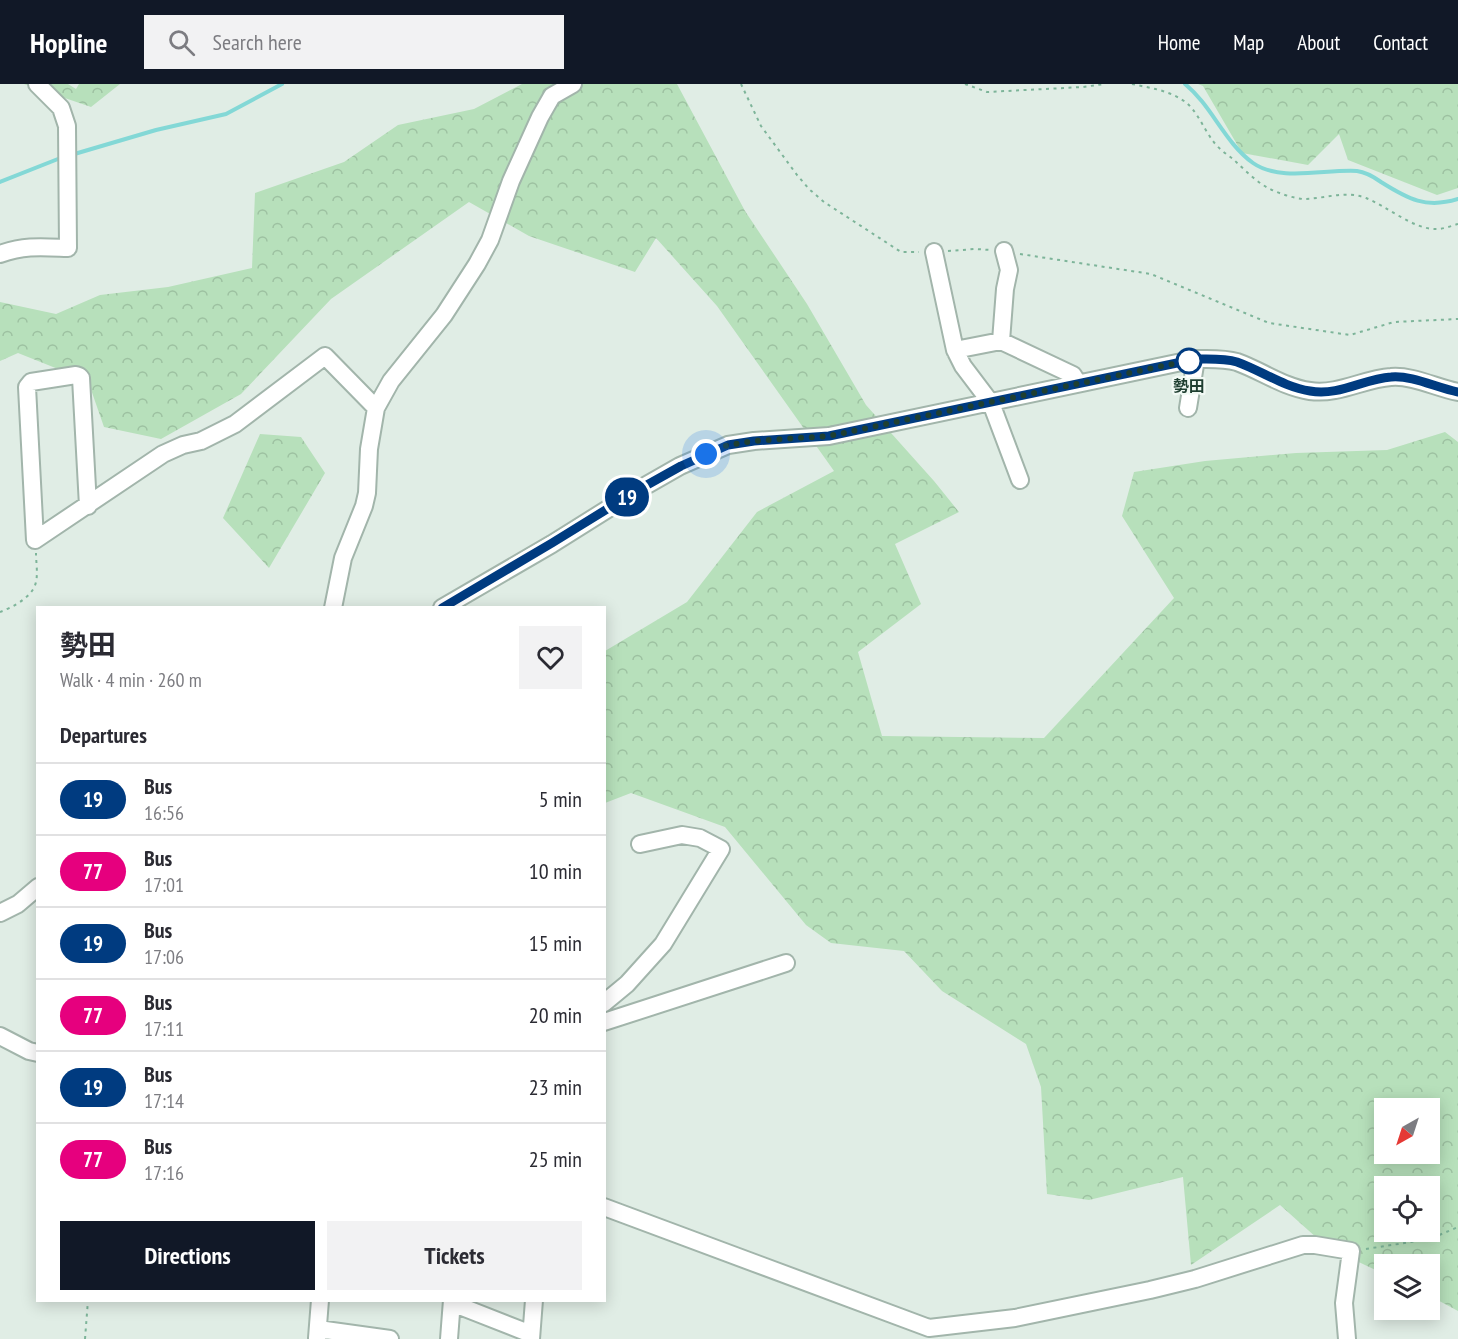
<!DOCTYPE html>
<meta charset="utf-8">
<style>
body{margin:0;font-family:"PT Sans Narrow","Noto Sans JP",sans-serif;background:#f2f2f3;color:#2b2b33;height:100vh;display:flex;flex-direction:column;font-size:22px;white-space:nowrap}
*{box-sizing:border-box;margin:0}
p{font-size:20px;color:#7c7c81}
.icon{flex:none;width:33px;height:33px;fill:none;stroke:currentColor;stroke-width:2;stroke-linecap:round;stroke-linejoin:round}
.map{position:relative;flex:1;overflow:hidden}
.panel{position:absolute;left:36px;top:522px;width:570px;height:696px;display:flex;flex-direction:column;background:#fff;border-radius:0px;box-shadow:0 3px 15px #0003}
.panel>*{flex:none}
.badge{padding:0 12px;border-radius:20px;font-size:21px;line-height:39px}
.needle{width:39px;rotate:219deg}
.controls{position:absolute;left:1374px;top:1014px;display:grid;gap:12px}
.controls a{display:grid;place-items:center;width:66px;height:66px;border-radius:0px;background:#fff;box-shadow:0 3px 15px #0003;font-size:30px}
.you{position:absolute;width:30px;height:30px;margin:-15px;border:4px solid #fff;border-radius:50%;background:#1a73e8;box-shadow:0 0 0 9px #1a73e833}
.map>.badge{position:absolute;translate:-50% -50%;box-shadow:0 0 0 3px #fff}
h2{padding:0 24px;font-size:22px;line-height:54px}
.round{display:grid;place-items:center;flex:none;width:63px;height:63px;border-radius:0px;background:#f2f2f3}
.overview{display:flex;align-items:center;justify-content:space-between;height:102px;padding:0 24px}
h1{font-size:28px;font-weight:700;line-height:45px}
.action{display:flex;gap:12px;margin-top:auto;padding:12px 24px}
.action a{flex:1;height:69px;border-radius:0px;background:#111827;color:#fff;font-size:24px;font-weight:700;line-height:69px;text-align:center}
.action a+a{background:#f2f2f3;color:#2b2b33}
ul{padding:0;list-style:none}
li{display:flex;align-items:center;gap:18px;height:72px;padding:0 24px;border-top:2px solid #e1e1e2}
li div{flex:1}
li b{display:block;font-size:22px}
li em{font-style:normal}
li .badge{min-width:66px;font-weight:700;text-align:center}
header{display:flex;align-items:center;gap:36px;box-sizing:border-box;height:84px;padding:0 30px;background:#111827;color:#fff}
header strong{font-size:28px}
nav{display:flex;gap:33px;margin-inline-start:auto;font-size:21px}
.search{width:420px;height:54px;background:#f2f2f3;display:flex;align-items:center;gap:15px;box-sizing:border-box;padding:0 21px;border-radius:0px;color:#7c7c81;font-size:22px}
.map>svg:first-child{display:block}
.forest{fill:url(#forest-crowns);fill-rule:evenodd}
.lines{fill:none;stroke-linecap:round;stroke-linejoin:round}
.stream{stroke:#83d8d6;stroke-width:4}
.minor-casing{stroke:#a2b5ab;stroke-width:20}
.path{stroke:#7db499;stroke-width:2;stroke-dasharray:3 4.5;stroke-linecap:butt}
.minor{stroke:#fff;stroke-width:16}
.line-casing{stroke:#fff;stroke-width:14}
.line{stroke:#003b80;stroke-width:9}
.walk{stroke:#1f3f31;stroke-width:6;stroke-dasharray:0 10.8}
.stop-dot{fill:#fff;stroke:#003b80;stroke-width:3}
.labels{text-anchor:middle;stroke-width:4.5;stroke-linejoin:round;paint-order:stroke}
.stop-label{font-size:16px;font-weight:bold;fill:#1f3f31;stroke:#f1f9f4}
</style>
<header>
<strong>Hopline</strong>
<div class="search"><svg class="icon" aria-label="search" viewBox="0 0 24 24"><circle cx="10" cy="10" r="6"/><path d="M15 15l6 6"/></svg>Search here</div>
<nav><a>Home</a><a>Map</a><a>About</a><a>Contact</a></nav>
</header>
<div class="map">
<svg width="1458" height="1255" viewBox="0 0 1458 1255">
<defs>
<pattern id="forest-crowns" width="20" height="18" patternUnits="userSpaceOnUse" patternTransform="scale(1.5)"><rect width="20" height="18" fill="#b7e0bb"/><path d="M2 6a3 3 0 1 1 6 0M12 15a3 3 0 1 1 6 0" fill="none" stroke="#9dc1a1"/></pattern>
</defs>
<rect width="100%" height="100%" fill="#e0ede5"/>
<!-- forest -->
<path class="forest" d="M24 0H68L76 5 79 0H120L91 23Z
M522 0H677L745 127 807 220 866 321 934 397 959 428 895 460 921 520 858 568 882 652 1044 654 1174 514 1122 432 1134 388 1205 377 1296 369 1387 366 1445 348 1458 358V1227L1430 1212V1180H1384V1190L1327 1163 1280 1121 1191 1181 1183 1093 1089 1116 1047 1110 1041 1003 1026 960 942 907 904 867 831 859 806 841 725 743 631 709 605 719V567L687 518 757 428 834 387 717 222 656 154 635 188 529 152 469 118 331 215 241 310 161 355 104 343 88 297 18 269 0 277V218L56 230 100 211 168 203 252 184 255 109 344 78 398 41 474 25ZM1384 1024H1430V1070H1384ZM1384 1102H1430V1148H1384Z
M1198 0H1458V104L1437 111 1348 76 1339 50 1308 81 1242 69 1203 2Z
M260 350 301 353 325 389 269 484 223 434Z"/>
<g class="lines">
<!-- stream -->
<path class="stream" d="M1185 0C1212 22 1224 58 1253 79 1280 98 1325 85 1357 87 1365 88 1374 93 1381 98 1408 115 1426 125 1458 115
M71 71 156 46 226 30 282 0
M0 98 63 73"/>
<!-- minor casing -->
<g class="minor-casing">
<path id="minor" d="M934 168 955 266 963 282 991 319 1020 396
M0 170C25 161 42 163 68 164L67 42 61 24 37 0
M1001 257 1005 205 1009 186 1004 167
M955 266 1001 257 1073 291 1078 299
M1188 324 1196 275
M88 422 81 294 79 292 76 291 31 298 27 303 35 456 163 370 183 361 201 357 235 340 325 272 376 324
M333 524 343 474 364 422 367 409 369 365 376 324 391 297 444 231 477 180 490 156 511 97 540 33 552 12 573 0
M442 524 552 460 638 406 680 382 728 361 754 357 829 352 1196 275C1209 275 1224 274 1237 278 1262 287 1283 303 1310 307 1339 311 1363 295 1391 293 1412 291 1437 304 1458 308
M0 829 18 820 38 803
M604 919 627 900 663 860 721 765 700 754 682 751 640 760
M604 938 786 879
M0 952 29 967 38 969
M604 1123 929 1244 1015 1234 1150 1206 1195 1195 1303 1161H1315L1351 1167 1344 1219 1347 1255
M452 1219 531 1250
M318 1245 390 1255
M317 1254 320 1216
M449 1255 452 1216
M531 1255 534 1216"/>
</g>
<!-- path -->
<path class="path" d="M741 0 761 42 797 91 809 105 824 118 901 168H919
M965 0 987 8 1083 3 1104 0
M1132 0C1150 4 1168 6 1184 17 1197 26 1203 44 1213 57 1218 64 1226 70 1233 75 1245 86 1257 99 1272 106 1281 110 1293 114 1303 115 1324 115 1345 106 1366 114 1386 122 1415 146 1436 145 1444 145 1451 142 1458 140
M948 167 975 165 991 166
M1020 170 1151 190 1269 239 1350 251 1394 238 1458 235
M0 528C13 523 33 513 36 498 38 489 36 478 36 469
M1366 1165 1430 1155 1458 1143
M85 1255 88 1216"/>
<!-- minor -->
<use href="#minor" class="minor"/>
</g>
<g class="lines">
<!-- line casing -->
<g class="line-casing">
<path id="line" d="M442 524 552 459 638 406 681 382 728 361 754 357 829 352 1196 275C1209 275 1224 274 1237 278 1262 287 1284 303 1310 307 1340 312 1363 295 1391 293 1412 291 1437 304 1458 308"/>
</g>
<!-- line -->
<use href="#line" class="line"/>
<!-- walk -->
<path class="walk" d="M706 370 728 361 754 357 829 352 1196 275 1189 277"/>
</g>
<!-- markers -->
<circle class="stop-dot" cx="1189" cy="277" r="12"/>
<g class="labels">
<!-- stop labels -->
<g class="stop-label">
<text x="1189" y="308">勢田</text>
</g>
</g>
</svg>
<div class="controls">
<a><svg class="needle" viewBox="-14 -14 28 28"><path d="M0-13l5 13h-10z" fill="#e53935"/><path d="M0 13l5-13h-10z" fill="#7c7c81"/></svg></a>
<a><svg class="icon" aria-label="locate" viewBox="0 0 24 24"><circle cx="12" cy="12" r="6"/><path d="M12 2v4M12 18v4M2 12h4M18 12h4"/></svg></a>
<a><svg class="icon" aria-label="layers" viewBox="0 0 24 24"><path d="M12 4l9 5-9 5-9-5zM3 14l9 5 9-5"/></svg></a>
</div>
<div class="you" style="left:706px;top:370px"></div>
<b class="badge" style="left:627px;top:413px;background:#003b80;color:#fff">19</b>
<section class="panel">
<div class="overview"><div><h1>勢田</h1><p>Walk · 4 min · 260 m</p></div><a class="round"><svg class="icon" aria-label="heart" viewBox="0 0 24 24"><path d="M12 20l-8-8c-3-5 5-10 8-4 3-6 11-1 8 4z"/></svg></a></div>
<h2>Departures</h2>
<ul>
<li><span class="badge" style="background:#003b80;color:#fff">19</span><div><b>Bus</b><p>16:56</p></div><em>5 min</em></li>
<li><span class="badge" style="background:#e6007e;color:#fff">77</span><div><b>Bus</b><p>17:01</p></div><em>10 min</em></li>
<li><span class="badge" style="background:#003b80;color:#fff">19</span><div><b>Bus</b><p>17:06</p></div><em>15 min</em></li>
<li><span class="badge" style="background:#e6007e;color:#fff">77</span><div><b>Bus</b><p>17:11</p></div><em>20 min</em></li>
<li><span class="badge" style="background:#003b80;color:#fff">19</span><div><b>Bus</b><p>17:14</p></div><em>23 min</em></li>
<li><span class="badge" style="background:#e6007e;color:#fff">77</span><div><b>Bus</b><p>17:16</p></div><em>25 min</em></li>
</ul>
<div class="action"><a>Directions</a><a>Tickets</a></div>
</section>
</div>
